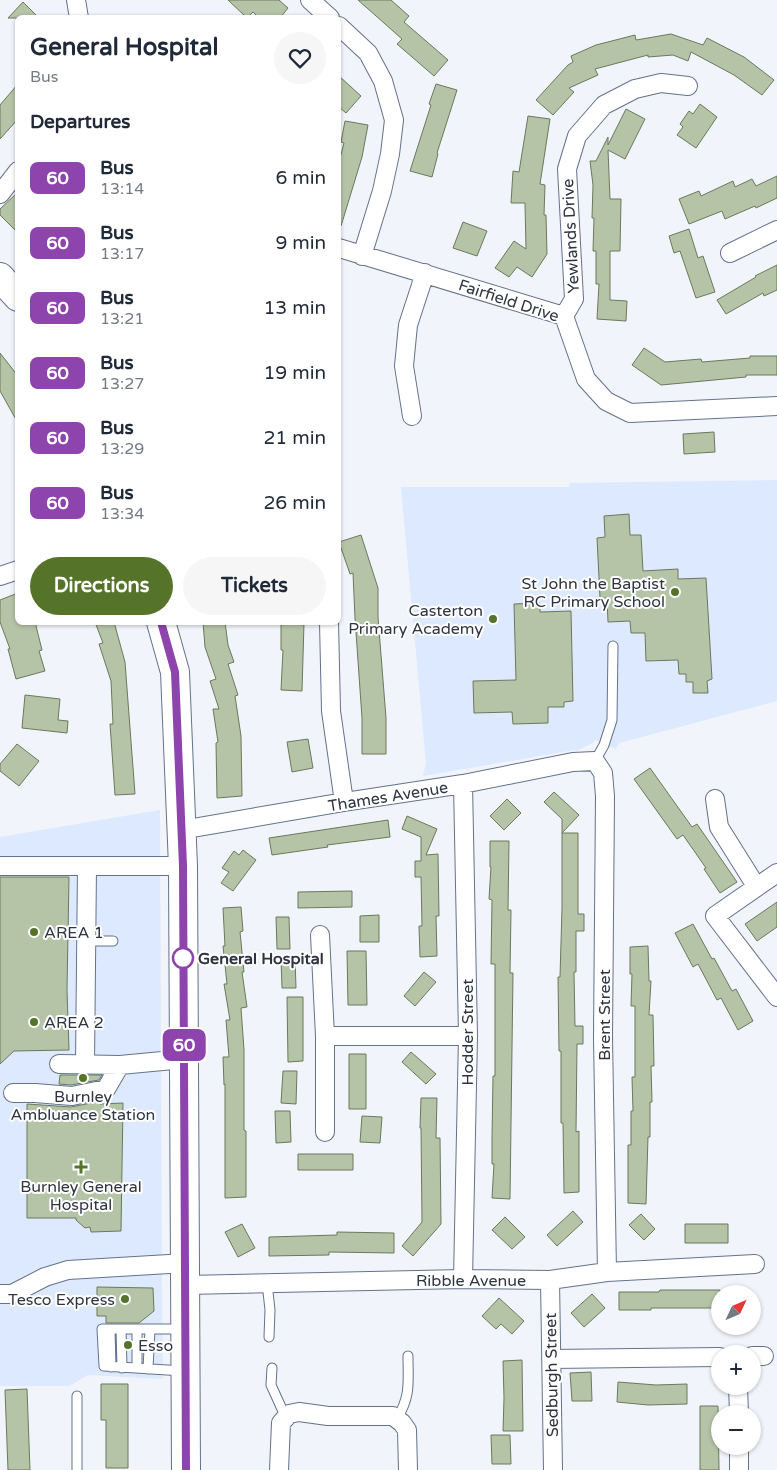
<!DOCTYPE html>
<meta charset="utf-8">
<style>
body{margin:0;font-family:"Varela Round",sans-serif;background:#f6f6f7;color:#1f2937;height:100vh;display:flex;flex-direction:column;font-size:19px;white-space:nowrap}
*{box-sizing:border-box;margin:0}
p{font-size:16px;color:#747a83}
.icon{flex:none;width:28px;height:28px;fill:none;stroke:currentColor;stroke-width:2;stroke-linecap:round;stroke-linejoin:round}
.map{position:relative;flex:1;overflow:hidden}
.drawer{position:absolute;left:15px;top:15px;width:326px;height:610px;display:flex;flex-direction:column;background:#fff;border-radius:8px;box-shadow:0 1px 4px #0004}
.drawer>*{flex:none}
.badge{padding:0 10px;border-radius:8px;font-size:18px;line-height:32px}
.needle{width:32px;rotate:46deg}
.controls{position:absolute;left:711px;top:1285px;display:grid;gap:10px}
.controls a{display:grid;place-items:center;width:50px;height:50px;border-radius:50%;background:#fff;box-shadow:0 1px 4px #0004;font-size:25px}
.map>.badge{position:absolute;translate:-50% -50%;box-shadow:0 0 0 2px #fff}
h2{padding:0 15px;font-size:19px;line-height:45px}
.round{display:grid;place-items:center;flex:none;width:52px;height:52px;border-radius:26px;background:#f6f6f7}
.head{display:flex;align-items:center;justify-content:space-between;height:85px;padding:0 15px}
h1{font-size:24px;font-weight:800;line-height:38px}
.button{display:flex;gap:10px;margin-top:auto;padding:10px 15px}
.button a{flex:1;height:58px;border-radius:30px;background:#55742a;color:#fff;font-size:20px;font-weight:800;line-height:58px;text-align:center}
.button a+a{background:#f6f6f7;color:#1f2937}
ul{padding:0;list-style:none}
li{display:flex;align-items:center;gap:15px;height:65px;padding:0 15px}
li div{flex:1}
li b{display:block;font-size:19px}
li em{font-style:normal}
li .badge{min-width:55px;font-weight:700;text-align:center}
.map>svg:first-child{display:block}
.built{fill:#dde9fe}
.building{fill:#b5c4a7;stroke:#6b785d}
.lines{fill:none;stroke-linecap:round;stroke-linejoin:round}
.lane-casing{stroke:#64728b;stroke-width:11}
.street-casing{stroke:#64728b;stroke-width:20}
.highway-casing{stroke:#64728b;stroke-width:30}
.lane{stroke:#fff;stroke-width:9}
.street{stroke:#fff;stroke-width:18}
.highway{stroke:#fff;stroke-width:28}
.line-casing{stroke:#fff;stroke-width:11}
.line{stroke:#8e44ad;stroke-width:8}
.poi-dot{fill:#55742a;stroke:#fff;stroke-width:2}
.stop-dot{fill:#fff;stroke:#8e44ad;stroke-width:2.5}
.labels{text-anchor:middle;stroke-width:4;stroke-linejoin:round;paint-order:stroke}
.street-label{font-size:16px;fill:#2e3440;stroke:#fff}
.poi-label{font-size:16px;fill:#2e3440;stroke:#fff;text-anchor:end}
.stop-label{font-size:16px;font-weight:bold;fill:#2e3440;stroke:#fff;text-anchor:start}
</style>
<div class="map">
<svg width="777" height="1470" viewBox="0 0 777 1470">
<rect width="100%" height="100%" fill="#f1f4fa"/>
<!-- built -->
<path class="built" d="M777 480V701L619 743 616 749 595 740 593 743 576 751 575 750 423 776 426 763 401 487H569L570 483Z
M160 810 162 1288 163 1379 88 1375 69 1386H0V837Z"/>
<!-- building -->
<path class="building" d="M228 0H279L288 8 280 18H259L253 12 247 18Z
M358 0H391L409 16 404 22 448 60 434 76 397 44 402 39Z
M23 2 39 18H8Z
M671 34 703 45 707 38 744 57 774 80 762 95 734 75 691 52 688 61 673 55 648 57V55L595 69 598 75 569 88 574 92 553 115 536 100 568 65 573 62 571 56 596 45 635 35 636 40Z
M339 76 361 96 346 113 339 107Z
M18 84V119L0 139V105Z
M436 84 457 90 437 153 438 154 432 177 410 171 431 105 429 104Z
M700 104 717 117 696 148 677 135 683 127 680 124 689 111 693 114Z
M626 109 645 119 625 159 608 150 610 199H621L620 251H610V300L627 301 626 321 597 319 599 284H596V251H593L594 218H592L593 185 590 161H596L608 137V145Z
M528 116 550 119 540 184 545 185 544 215H546L547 254 532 277 517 267 509 277 495 268 514 241 526 249 525 203H511L513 171 519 172Z
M345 121 368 125 362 157 341 226H339V162L344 143 341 142Z
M777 176V198L756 208 755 206 725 219 722 211 689 224 679 199 699 191 701 196 733 181 735 187 752 179 756 186Z
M18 192V233L0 215V209Z
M463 222 487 231 477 256 453 248Z
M689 229 698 258 703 256 715 292 696 298 680 251 674 253 669 236Z
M777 265V290L764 296 763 293 726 314 717 300 756 277 755 276Z
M644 348 665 362 701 359 702 362 750 358V356H777V375H746V377L661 385 632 365Z
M0 353 18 376V423L0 391Z
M714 432 715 452 684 454 683 434Z
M629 514 630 535H641L643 571 678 569V579L706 578 712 679 707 681 708 693H693V682H686V674H679L678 660 646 661 645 633H631L630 621 608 622 607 598H600L597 538 605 537 604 516Z
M361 535 378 588V617L386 718V754H362V718L355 618 353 573 350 574 339 542Z
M18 593V622H35L42 650 39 651 45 671 16 679 8 649H10L0 622V600Z
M540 603V612L571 611 573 701 564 702V707H548V723L513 724 512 712 474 713 473 681 516 680 514 604Z
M95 622H114L125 662 135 794 115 795 110 724H113L111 681 99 644 103 643Z
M203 622H225L228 645 234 662 228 664 238 695 235 696 241 736 242 796 217 798 216 743 218 742 213 709H219L210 681 216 679 205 647Z
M281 623H304L302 691 281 690 283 650H281Z
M25 695 60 699 58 720 68 721 67 733 22 728Z
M308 739 313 768 292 772 287 742Z
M17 744 39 761 19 786 0 771V764Z
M650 768 692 827 697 824 737 882 720 893 704 869 706 868 683 835 677 839 634 779Z
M554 792 579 815 562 833V819L544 802Z
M507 799 521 813 504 830 490 816Z
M407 816 437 829 426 855 438 854 439 916H436L437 956 420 957 419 926H422L421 877H415V861H421V837L402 829Z
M388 820 390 837 327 845 328 847 272 855 269 838Z
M562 833H578V914H584V931H576V972H574L575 1026H583V1044H577L576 1132 579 1131V1192L564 1193 563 1123H561V1051H559L558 977H560L562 908Z
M490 841H509L508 910H511L510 973H513L510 1199 492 1198 494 1164H492V1139L493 1076H495V964H491L492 900 489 899 491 867H490Z
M243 850 256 860 233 891 221 883 229 872 222 868 234 851 239 855Z
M0 877H69L67 990 69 1050 14 1051 0 1064Z
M352 891V907L298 908V892Z
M777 902V927L757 941 745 924Z
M241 907 243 931 240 932 244 972H242L247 1007 241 1008 244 1050V1130L246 1131V1197L225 1198V1084L224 1085 223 1057H229L226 1020H230L224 984H227L223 946H225L223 908Z
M379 915V942H360V916Z
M276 917H289L290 949H277Z
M693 924 712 959 714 958 732 991 736 989 753 1021 738 1030 721 998 717 1000 698 964 693 967 675 933Z
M648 946 649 981H651L649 1015H653L654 1066H651L652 1102H650V1137H648L646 1204 628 1203V1145H631V1111H633L632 1077H635V1006H631L632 974H630V947Z
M347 951H366L367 1005H348Z
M295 958 296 988H282L281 959Z
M424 972 436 982 415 1006 404 996Z
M287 997H303V1061L288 1062Z
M411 1052 436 1074 426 1084 402 1062Z
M349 1054H366V1109H349Z
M283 1071H297L296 1104 281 1103Z
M60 1075H102L99 1080 71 1085 59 1084Z
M421 1098H437L436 1138H440L441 1224 413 1256 402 1246 422 1222 421 1128H420Z
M101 1101 100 1104 123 1103 121 1231 91 1232 90 1227 85 1228 76 1220V1218H27V1104L71 1107Z
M275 1111H290L291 1142 276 1143Z
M362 1116 382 1117 380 1143 360 1142Z
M298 1154H353V1170H298Z
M573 1211 583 1222 557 1246 547 1235Z
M641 1214 655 1229 644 1240 629 1225Z
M505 1217 525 1237 512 1249 492 1230Z
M242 1224 255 1248 238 1257 225 1232Z
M685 1224H728V1243H685Z
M337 1232 394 1233V1253L329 1252V1255L269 1256V1237L337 1235Z
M97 1287 153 1288 154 1311 139 1323H106V1316H97Z
M660 1290H720V1308H651V1310H619V1292H659Z
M592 1294 605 1308 584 1327 571 1313Z
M499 1298 524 1321 512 1334 501 1324 496 1329 482 1316Z
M522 1360 523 1431H503L504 1398 503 1361Z
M591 1372 592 1401H572L570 1373Z
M618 1382 656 1385 687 1384V1404L648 1405 617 1402Z
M101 1384H128V1468H106V1420H101Z
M27 1389 30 1470H8L5 1390Z
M700 1406H718L719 1470H700Z
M491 1435H510L511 1464H492Z"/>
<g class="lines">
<!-- lane casing -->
<g class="lane-casing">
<path id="lane" d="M595 761 604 745 612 720 613 646
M87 941H113
M267 1283 270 1310 269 1337
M110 1329 111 1367
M121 1329 122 1368
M182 1329H102L104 1366 183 1371
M137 1368V1329
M272 1368 271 1385 286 1418
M148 1369 150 1329
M397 1419C411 1395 408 1383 408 1356
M77 1470V1396"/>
</g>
<!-- street casing -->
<g class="street-casing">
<path id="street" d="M76 0 79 18
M310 0 330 18
M339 26 368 53 383 81 394 120 390 154 382 191 362 256
M0 194 18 171
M339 248 564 316
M730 253 777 230
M564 316 574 299 567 169 577 136 604 105 635 89 661 83 688 86
M564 316 586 379 606 401 630 413 777 406
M412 416 404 366 408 325 425 273
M0 576 18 570
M329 622 331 711 344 802
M463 784 468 1036 463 1279
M715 799 719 827 756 886
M181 830 344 802 463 784 573 762 595 761 603 773 605 796 603 1038 607 1272
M0 866H183
M777 873 715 916 777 997
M320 935 325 1036V1132
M325 1036H468
M59 1064 120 1065
M85 1064 87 866
M13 1093H35L72 1096 106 1089 120 1065 184 1059
M550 1280 553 1470
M186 1285 463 1279 550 1280 607 1272 755 1264
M0 1294H12L45 1277 68 1270 186 1263
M752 1356H764
M551 1359 720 1357
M738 1386 739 1414
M739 1446V1470
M279 1470 281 1423 289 1414 299 1412 328 1416H393L402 1423 407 1430 408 1470"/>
</g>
<!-- highway casing -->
<g class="highway-casing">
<path id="highway" d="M0 277 18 297
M161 622 175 672 183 866 186 1470"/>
</g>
<!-- lane -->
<use href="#lane" class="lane"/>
<!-- street -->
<use href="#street" class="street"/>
<!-- highway -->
<use href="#highway" class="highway"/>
</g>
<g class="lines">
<!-- line casing -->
<g class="line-casing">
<path id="line" d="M161 622 175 672 183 866 186 1470"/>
</g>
<!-- line -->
<use href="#line" class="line"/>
</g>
<!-- markers -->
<g class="poi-dot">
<circle cx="675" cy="592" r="5"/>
<circle cx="493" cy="619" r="5"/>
<circle cx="34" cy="932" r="5"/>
<circle cx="34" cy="1022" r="5"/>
<circle cx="83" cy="1078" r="5"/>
<path d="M78.5 1159.5h5v5h5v5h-5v5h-5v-5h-5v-5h5z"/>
<circle cx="125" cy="1299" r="5"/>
<circle cx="128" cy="1345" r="5"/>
</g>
<circle class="stop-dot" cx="183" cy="958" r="10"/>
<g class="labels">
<!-- street labels -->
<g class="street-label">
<text transform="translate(570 236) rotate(-93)" y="6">Yewlands Drive</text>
<text transform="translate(509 300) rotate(18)" y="6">Fairfield Drive</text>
<text transform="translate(388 796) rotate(-9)" y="6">Thames Avenue</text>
<text transform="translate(604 1015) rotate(-90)" y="6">Brent Street</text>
<text transform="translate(467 1032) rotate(-90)" y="6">Hodder Street</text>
<text x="471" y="1286">Ribble Avenue</text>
<text transform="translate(551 1375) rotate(-91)" y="6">Sedburgh Street</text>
</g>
<!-- poi labels -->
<g class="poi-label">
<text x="665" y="589">St John the Baptist<tspan x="665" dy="18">RC Primary School</tspan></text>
<text x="483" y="616">Casterton<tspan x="483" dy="18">Primary Academy</tspan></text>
<text x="44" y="938" text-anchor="start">AREA 1</text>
<text x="44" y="1028" text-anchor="start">AREA 2</text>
<text x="83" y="1102" text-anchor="middle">Burnley<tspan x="83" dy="18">Ambluance Station</tspan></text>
<text x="81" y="1192" text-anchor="middle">Burnley General<tspan x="81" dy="18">Hospital</tspan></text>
<text x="115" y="1305">Tesco Express</text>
<text x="138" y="1351" text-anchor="start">Esso</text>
</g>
<!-- stop labels -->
<g class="stop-label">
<text x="198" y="964">General Hospital</text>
</g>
</g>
</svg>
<div class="controls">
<a><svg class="needle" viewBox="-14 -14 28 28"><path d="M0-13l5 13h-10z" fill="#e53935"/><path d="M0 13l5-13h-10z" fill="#747a83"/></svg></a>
<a>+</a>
<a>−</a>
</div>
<b class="badge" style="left:184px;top:1045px;background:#8e44ad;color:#fff">60</b>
<section class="drawer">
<div class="head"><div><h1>General Hospital</h1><p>Bus</p></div><a class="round"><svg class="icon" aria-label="heart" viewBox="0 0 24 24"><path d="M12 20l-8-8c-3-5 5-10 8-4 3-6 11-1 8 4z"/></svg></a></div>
<h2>Departures</h2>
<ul>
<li><span class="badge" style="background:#8e44ad;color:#fff">60</span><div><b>Bus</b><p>13:14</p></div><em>6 min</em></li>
<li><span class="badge" style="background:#8e44ad;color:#fff">60</span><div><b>Bus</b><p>13:17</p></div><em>9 min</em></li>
<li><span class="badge" style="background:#8e44ad;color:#fff">60</span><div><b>Bus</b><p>13:21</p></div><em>13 min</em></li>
<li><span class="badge" style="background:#8e44ad;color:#fff">60</span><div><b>Bus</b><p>13:27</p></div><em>19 min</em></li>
<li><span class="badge" style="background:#8e44ad;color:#fff">60</span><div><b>Bus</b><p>13:29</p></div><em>21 min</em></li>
<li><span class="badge" style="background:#8e44ad;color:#fff">60</span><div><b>Bus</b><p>13:34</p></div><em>26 min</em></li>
</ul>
<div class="button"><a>Directions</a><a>Tickets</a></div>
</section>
</div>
